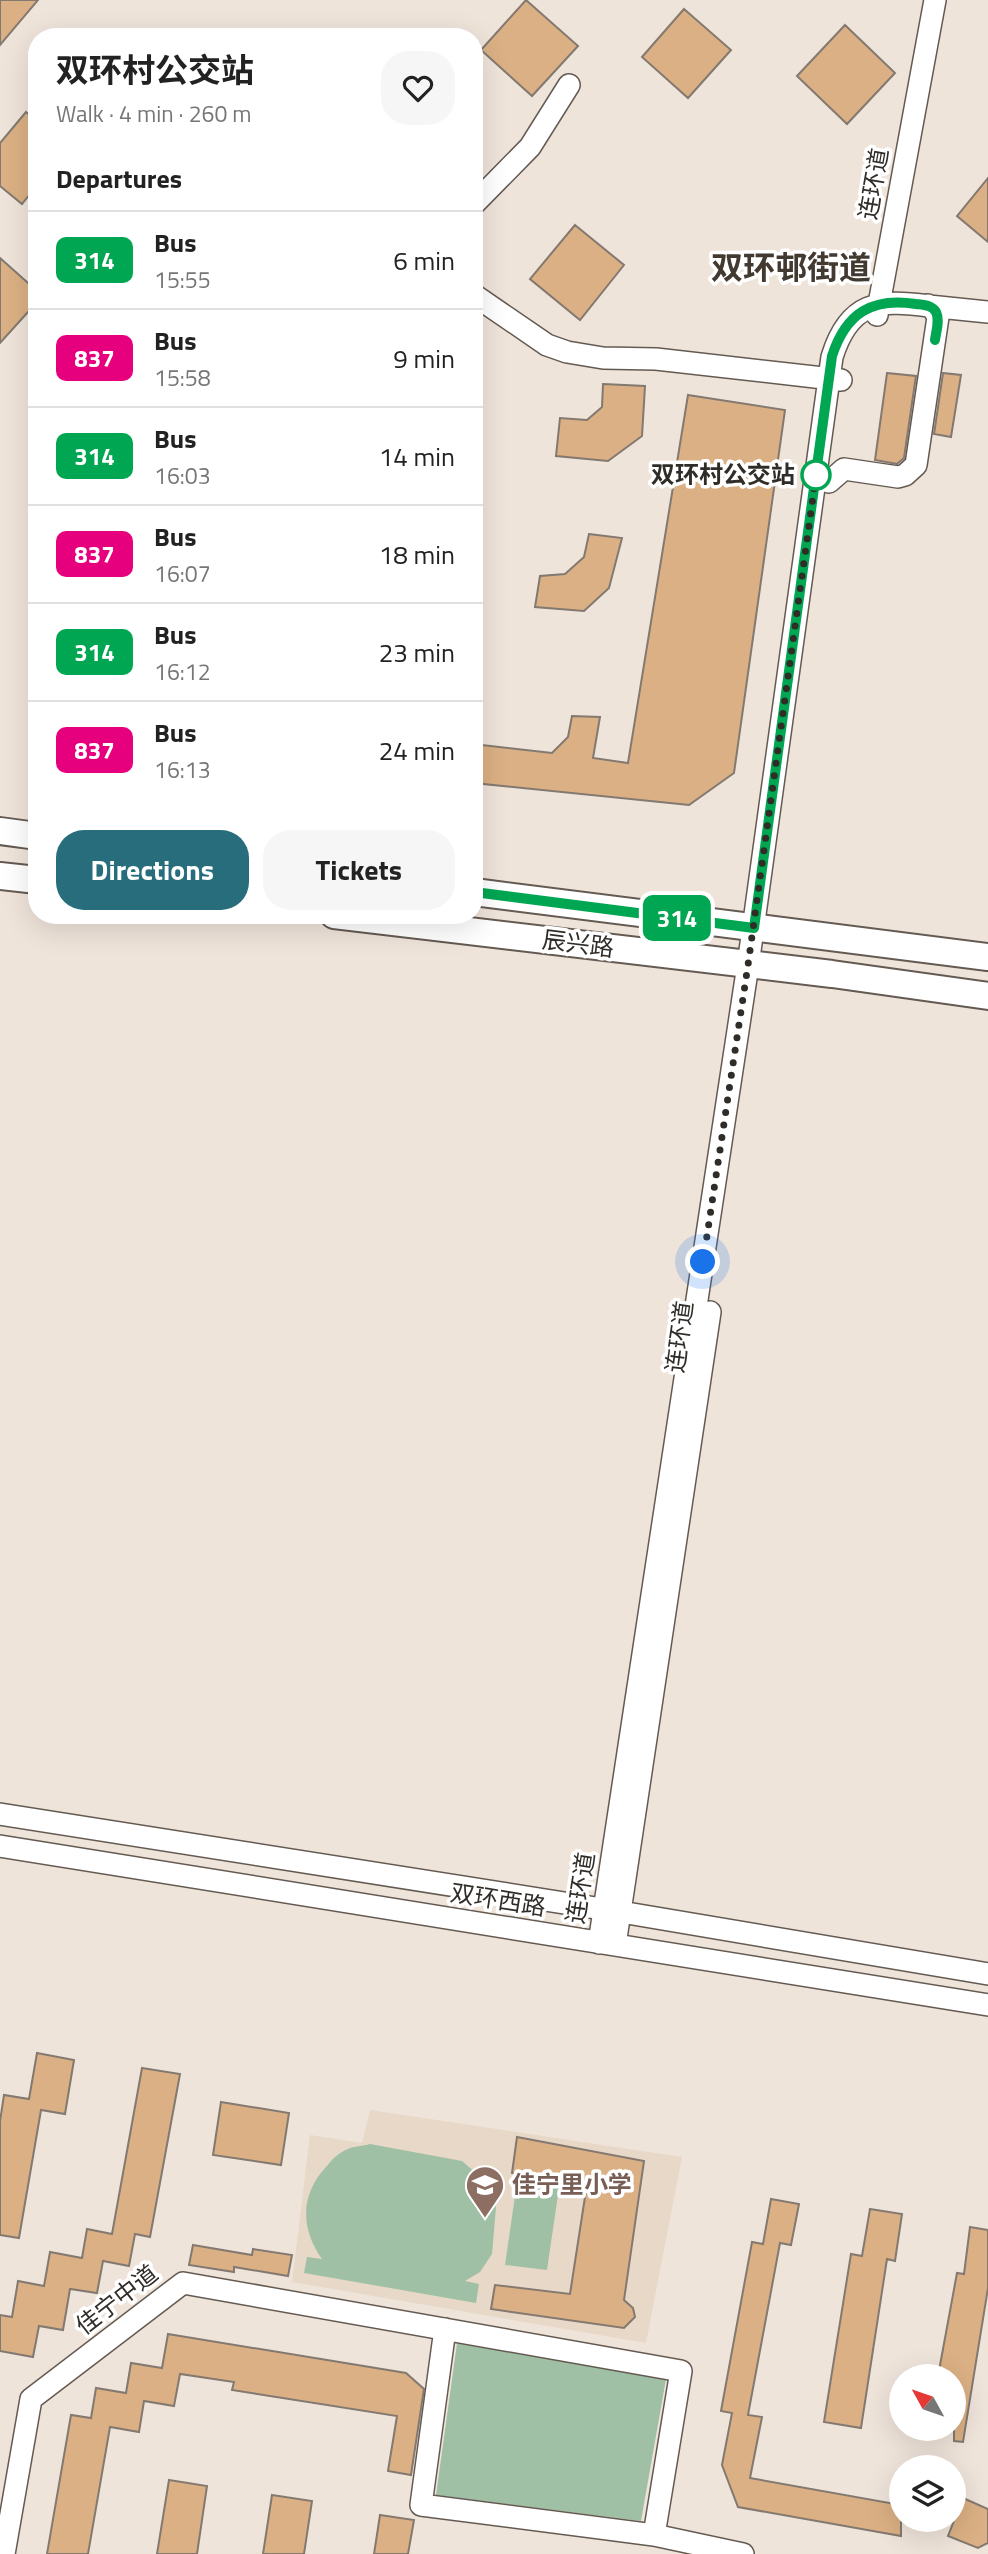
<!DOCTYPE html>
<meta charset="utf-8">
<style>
body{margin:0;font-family:"Titillium Web","Noto Sans SC",sans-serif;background:#f6f6f6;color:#222;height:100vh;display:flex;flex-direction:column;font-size:26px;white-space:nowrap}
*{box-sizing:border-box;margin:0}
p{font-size:23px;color:#767676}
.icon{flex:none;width:38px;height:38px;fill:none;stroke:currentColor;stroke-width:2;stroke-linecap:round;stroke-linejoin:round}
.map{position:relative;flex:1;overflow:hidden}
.drawer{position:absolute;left:28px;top:28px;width:455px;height:896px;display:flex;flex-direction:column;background:#fff;border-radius:28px;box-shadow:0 7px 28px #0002}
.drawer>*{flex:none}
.badge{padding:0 14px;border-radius:10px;font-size:24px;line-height:46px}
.needle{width:46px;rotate:310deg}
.tools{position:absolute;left:889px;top:2364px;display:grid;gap:14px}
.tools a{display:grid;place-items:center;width:77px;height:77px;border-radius:50%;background:#fff;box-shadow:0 7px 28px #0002;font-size:35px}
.you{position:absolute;width:35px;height:35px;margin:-18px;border:5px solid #fff;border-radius:50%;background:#1a73e8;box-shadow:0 0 0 10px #1a73e833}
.map>.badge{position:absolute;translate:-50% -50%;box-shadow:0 0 0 4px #fff}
h2{padding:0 28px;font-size:26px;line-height:63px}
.round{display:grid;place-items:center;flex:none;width:74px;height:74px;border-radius:28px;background:#f6f6f6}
.headline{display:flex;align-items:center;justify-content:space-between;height:119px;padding:0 28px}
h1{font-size:33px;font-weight:700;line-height:52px}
.cta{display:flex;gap:14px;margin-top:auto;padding:14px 28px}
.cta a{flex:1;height:80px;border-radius:28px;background:#276d7c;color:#fff;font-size:28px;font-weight:700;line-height:80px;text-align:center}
.cta a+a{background:#f6f6f6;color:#222}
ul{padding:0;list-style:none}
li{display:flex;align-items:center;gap:21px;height:98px;padding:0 28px;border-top:2px solid #e0e0e0}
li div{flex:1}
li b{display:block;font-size:26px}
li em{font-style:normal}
li .badge{min-width:77px;font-weight:700;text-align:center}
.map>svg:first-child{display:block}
.built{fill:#e8d8c8}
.green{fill:#9fc0a5}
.building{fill:#dbb084;stroke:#837970;stroke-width:2}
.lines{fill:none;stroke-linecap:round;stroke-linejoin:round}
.minor-casing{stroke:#645a52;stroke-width:24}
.major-casing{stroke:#645a52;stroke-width:30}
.minor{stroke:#fff;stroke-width:21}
.major{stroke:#fff;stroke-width:26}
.line-casing{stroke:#fff;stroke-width:16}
.line{stroke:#00a651;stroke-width:10}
.walk{stroke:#302c28;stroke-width:7;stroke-dasharray:0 12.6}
.stop-dot{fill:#fff;stroke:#00a651;stroke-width:3.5}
.labels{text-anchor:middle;stroke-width:7;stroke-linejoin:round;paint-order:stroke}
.street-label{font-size:24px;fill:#302c28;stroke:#fff}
.stop-label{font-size:24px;font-weight:bold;fill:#302c28;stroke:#fff;text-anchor:end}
.education-label{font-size:24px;font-weight:bold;fill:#785e54;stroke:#fff;text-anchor:start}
.district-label{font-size:32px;font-weight:bold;fill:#423a31;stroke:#fff}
</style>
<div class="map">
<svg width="988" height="2554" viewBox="0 0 988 2554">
<rect width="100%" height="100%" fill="#efe4da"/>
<!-- built -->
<path class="built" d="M370 2110 682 2157 646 2343 292 2282 310 2135 362 2143Z"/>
<!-- green -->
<path class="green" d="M370 2144 462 2161 483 2179 496 2207 492 2254 480 2272 465 2281 479 2284 476 2303 304 2273 307 2257 322 2259C300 2228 300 2194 327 2166 332 2159 340 2152 348 2149 354 2146 363 2146 370 2144Z
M517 2182 559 2188 547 2270 505 2265Z
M457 2343 666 2379 641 2521 436 2495Z"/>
<!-- building -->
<path class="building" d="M0 0H38L0 45Z
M526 0 578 46 532 96 481 50Z
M684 9 731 50 688 98 642 57Z
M845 25 895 73 847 124 797 76Z
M26 112 37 121V185L22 204 0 186V143Z
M988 178V242L957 216Z
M575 225 624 265 580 320 530 279Z
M0 258 37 291V302L0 343Z
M887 373 916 376 904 458 897 464 875 460Z
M943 373 961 375 951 437 934 434Z
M603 384 645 386 642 436 608 461 556 456 560 418 587 420 602 407Z
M688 395 785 410 734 773 689 805 474 783V744L552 753 568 737 572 716 600 717 593 758 628 763Z
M589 534 622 538 609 588 584 611 535 607 540 576 565 574 584 557Z
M37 2053 74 2060 65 2114 41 2110 19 2238 0 2235V2121L4 2095 29 2099Z
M142 2068 180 2074 150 2237 135 2234 129 2266 103 2261 97 2293 70 2289 63 2330 39 2326 33 2357 0 2351V2315L12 2317 18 2281 44 2286 50 2252 82 2258 87 2229 112 2234Z
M221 2102 289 2113 281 2165 213 2155Z
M517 2137 644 2161 624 2300 633 2308 635 2317 624 2328 491 2309 495 2285 570 2294 587 2184 512 2173Z
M771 2199 799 2204 791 2245 780 2243 748 2415 762 2417 750 2478 901 2505V2536L738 2507 722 2465 732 2413 721 2411 752 2242 763 2244Z
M870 2209 902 2214 895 2261 887 2259 861 2428 824 2422 851 2254 862 2256Z
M970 2227 988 2230V2288L963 2442 954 2441V2376H938L957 2273 964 2274Z
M193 2245 252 2255 253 2249 292 2255 288 2276 234 2267V2272L189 2265Z
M168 2334 406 2373 424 2389 411 2475 388 2471 397 2416 232 2390 234 2382 180 2374 174 2406 144 2401 139 2432 110 2427 88 2554H47L71 2415 91 2418 96 2388 126 2393 131 2363 162 2368Z
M169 2480 207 2486 197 2554H157Z
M272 2495 312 2501 304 2554H263Z
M963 2498 988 2509V2543L978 2548 948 2536Z
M380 2515 414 2520 408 2554H374Z"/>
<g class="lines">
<!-- minor casing -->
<g class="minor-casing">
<path id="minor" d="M474 204 530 147 569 85
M474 295 547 345 567 352 603 358 656 359 841 380
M877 315 935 0
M829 482 844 469 898 477 905 475 916 465 938 317 934 310 928 305
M0 1814 621 1912 988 1974
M0 1846 988 2005
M599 1943 748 965 832 357C849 302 878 299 929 306 948 308 968 310 988 312
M615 1945 710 1312
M445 2329 421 2505 654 2535 743 2554
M4 2554 31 2399 183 2283 681 2371 654 2535"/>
</g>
<!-- major casing -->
<g class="major-casing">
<path id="major" d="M0 831 37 836
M0 876 37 880
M474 892 988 957
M334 915 832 974 988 996"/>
</g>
<!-- minor -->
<use href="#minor" class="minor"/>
<!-- major -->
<use href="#major" class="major"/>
</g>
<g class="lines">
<!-- line casing -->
<g class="line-casing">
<path id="line" d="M474 892 754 928 832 356C846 313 872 297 916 304 924 305 932 305 936 312 940 320 936 332 935 340"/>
</g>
<!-- line -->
<use href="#line" class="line"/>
<!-- walk -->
<path class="walk" d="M703 1262 748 965 816 475"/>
</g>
<!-- icons -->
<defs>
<g id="school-pin" transform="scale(2.0125)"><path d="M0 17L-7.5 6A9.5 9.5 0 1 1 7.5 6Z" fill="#8d6e63" stroke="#fff"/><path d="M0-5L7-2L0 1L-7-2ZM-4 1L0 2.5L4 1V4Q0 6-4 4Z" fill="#fff"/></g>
</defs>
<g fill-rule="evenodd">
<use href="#school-pin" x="485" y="2185"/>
</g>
<!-- markers -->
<circle class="stop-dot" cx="816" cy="475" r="14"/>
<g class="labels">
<!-- street labels -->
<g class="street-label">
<text transform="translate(874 184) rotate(-80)" y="8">连环道</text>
<text transform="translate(578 944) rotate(7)" y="8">辰兴路</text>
<text transform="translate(680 1337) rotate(-82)" y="8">连环道</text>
<text transform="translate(581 1888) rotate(-81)" y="8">连环道</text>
<text transform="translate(498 1900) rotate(9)" y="8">双环西路</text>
<text transform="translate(117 2300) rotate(-38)" y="8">佳宁中道</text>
</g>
<!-- stop labels -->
<g class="stop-label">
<text x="795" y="483">双环村公交站</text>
</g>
<!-- education labels -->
<g class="education-label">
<text x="512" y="2193">佳宁里小学</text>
</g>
<!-- district labels -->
<g class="district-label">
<text x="791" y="279">双环邨街道</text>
</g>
</g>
</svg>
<div class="tools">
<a><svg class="needle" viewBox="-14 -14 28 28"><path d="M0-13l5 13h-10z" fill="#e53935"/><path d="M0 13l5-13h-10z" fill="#767676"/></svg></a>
<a><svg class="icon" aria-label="layers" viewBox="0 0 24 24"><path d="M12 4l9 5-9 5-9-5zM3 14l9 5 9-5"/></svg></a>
</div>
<div class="you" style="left:703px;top:1262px"></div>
<b class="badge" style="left:677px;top:918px;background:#00a651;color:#fff">314</b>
<section class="drawer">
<div class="headline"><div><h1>双环村公交站</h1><p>Walk · 4 min · 260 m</p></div><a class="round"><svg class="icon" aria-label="heart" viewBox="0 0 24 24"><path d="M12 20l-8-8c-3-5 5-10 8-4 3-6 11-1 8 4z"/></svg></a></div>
<h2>Departures</h2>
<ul>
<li><span class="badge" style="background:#00a651;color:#fff">314</span><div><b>Bus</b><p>15:55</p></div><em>6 min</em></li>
<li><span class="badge" style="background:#e6007e;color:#fff">837</span><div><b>Bus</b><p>15:58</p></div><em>9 min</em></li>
<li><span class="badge" style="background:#00a651;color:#fff">314</span><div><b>Bus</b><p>16:03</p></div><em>14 min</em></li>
<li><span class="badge" style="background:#e6007e;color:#fff">837</span><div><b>Bus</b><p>16:07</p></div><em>18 min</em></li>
<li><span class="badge" style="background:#00a651;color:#fff">314</span><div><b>Bus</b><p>16:12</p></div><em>23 min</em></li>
<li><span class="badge" style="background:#e6007e;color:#fff">837</span><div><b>Bus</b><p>16:13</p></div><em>24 min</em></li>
</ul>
<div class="cta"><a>Directions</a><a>Tickets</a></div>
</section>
</div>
